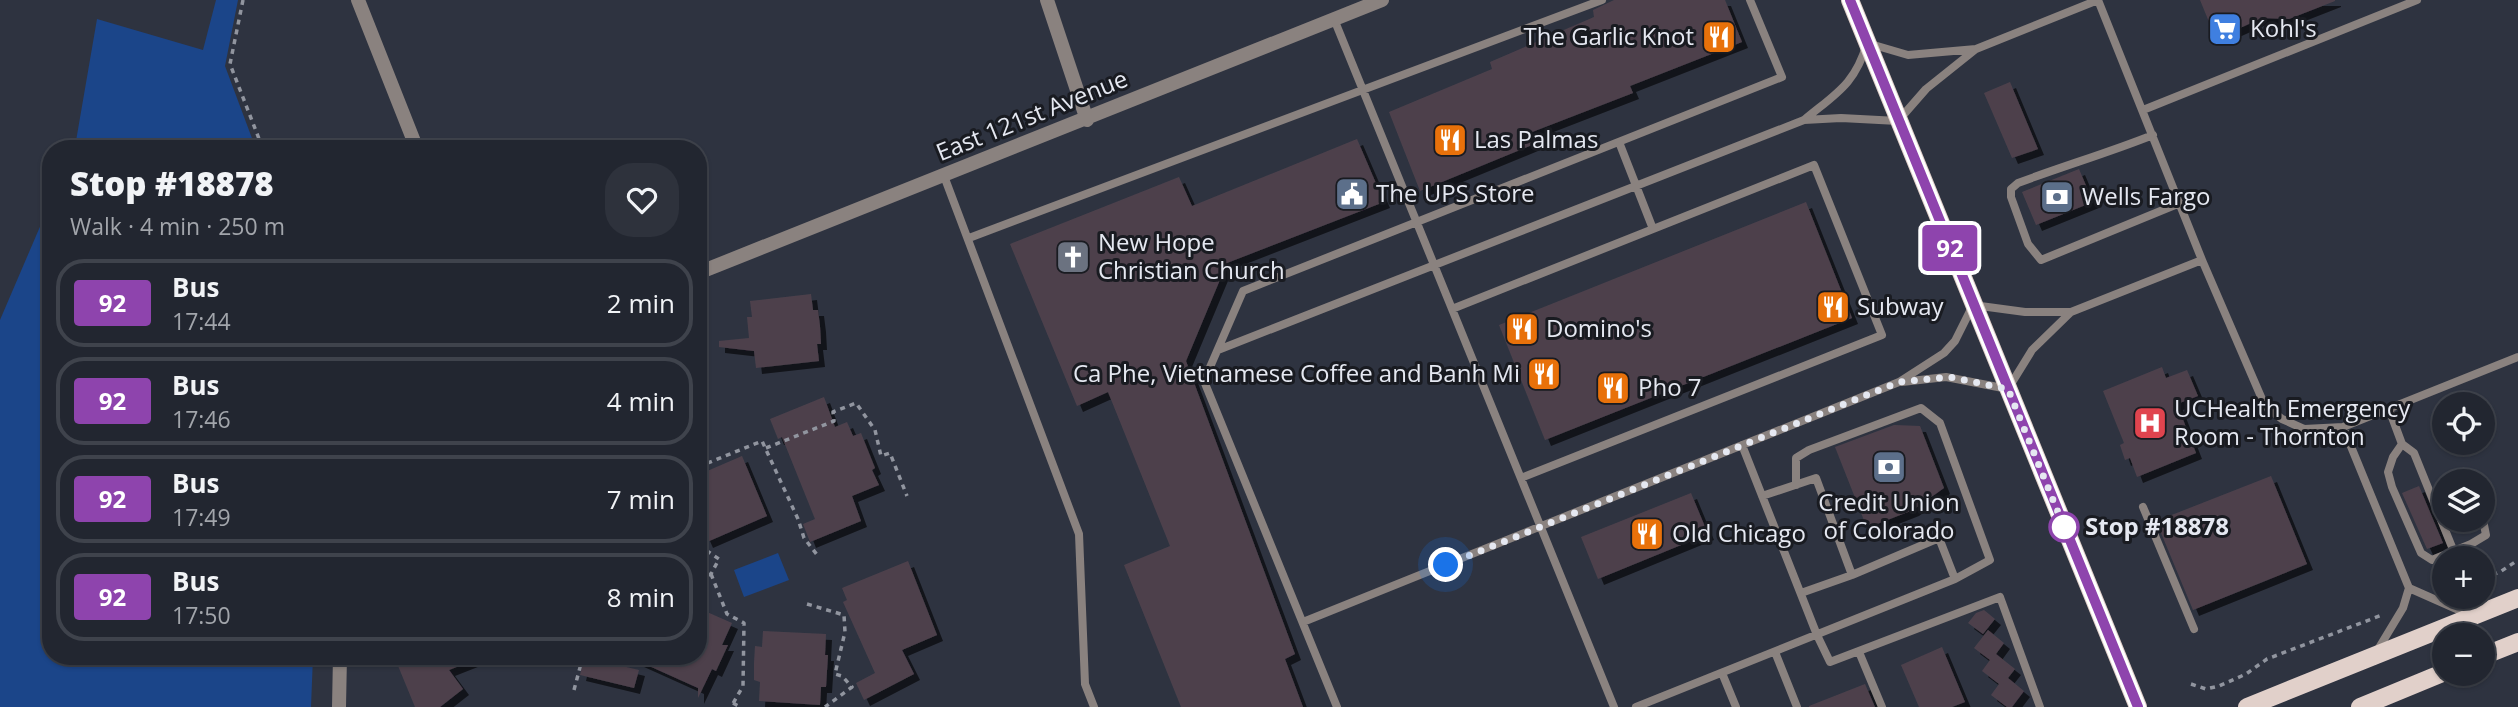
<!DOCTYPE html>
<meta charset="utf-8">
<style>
body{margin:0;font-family:"Open Sans",sans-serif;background:#2e323c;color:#f1f3f6;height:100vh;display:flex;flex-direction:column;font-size:26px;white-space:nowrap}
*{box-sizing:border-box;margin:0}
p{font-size:23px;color:#a2a5ab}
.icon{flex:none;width:38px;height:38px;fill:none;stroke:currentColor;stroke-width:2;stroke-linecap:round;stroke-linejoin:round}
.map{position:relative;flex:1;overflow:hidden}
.drawer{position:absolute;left:42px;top:140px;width:665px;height:525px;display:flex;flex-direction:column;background:#222630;border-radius:28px;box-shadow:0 2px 5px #0004,0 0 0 2px #3f434c}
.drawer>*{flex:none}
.badge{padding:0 14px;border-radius:5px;font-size:24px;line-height:46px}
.buttons{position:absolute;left:2432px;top:392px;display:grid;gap:14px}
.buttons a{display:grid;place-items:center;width:63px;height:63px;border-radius:50%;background:#222630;box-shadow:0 2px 5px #0004,0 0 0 2px #3f434c;font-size:35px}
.you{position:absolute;width:35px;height:35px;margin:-18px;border:5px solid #fff;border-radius:50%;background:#1a73e8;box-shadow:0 0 0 10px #1a73e833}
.map>.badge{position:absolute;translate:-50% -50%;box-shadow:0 0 0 4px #fff}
.round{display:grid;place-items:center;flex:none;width:74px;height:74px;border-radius:28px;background:#2e323c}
.headline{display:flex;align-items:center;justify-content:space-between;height:119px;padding:0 28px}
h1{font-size:33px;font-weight:800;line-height:52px}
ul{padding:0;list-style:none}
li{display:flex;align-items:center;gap:21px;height:88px;margin:0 14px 10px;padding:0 14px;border:4px solid #3f434c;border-radius:28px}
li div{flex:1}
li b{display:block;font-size:26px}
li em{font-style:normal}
li .badge{min-width:77px;font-weight:700;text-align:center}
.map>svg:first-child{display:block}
.water{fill:#1b4589}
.building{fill:#4d414c;filter:url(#shadow)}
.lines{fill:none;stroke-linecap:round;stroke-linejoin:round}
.path{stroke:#91959f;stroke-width:3.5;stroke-dasharray:5 5;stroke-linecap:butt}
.lane{stroke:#8a827f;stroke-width:8}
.street{stroke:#8a827f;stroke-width:14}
.primary{stroke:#e1d0ca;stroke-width:18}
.line-casing{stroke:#fff;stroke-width:16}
.line{stroke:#8e44ad;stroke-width:10}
.walk{stroke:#e5e8f1;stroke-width:7;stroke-dasharray:0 12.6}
.stop-dot{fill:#fff;stroke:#8e44ad;stroke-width:3.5}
.labels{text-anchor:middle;stroke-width:6;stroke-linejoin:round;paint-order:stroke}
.poi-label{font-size:24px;fill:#e5e8f1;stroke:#191b21;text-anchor:start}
.street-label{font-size:24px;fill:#e5e8f1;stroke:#191b21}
.stop-label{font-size:24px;font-weight:bold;fill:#e5e8f1;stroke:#191b21;text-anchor:start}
</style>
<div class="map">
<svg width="2518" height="707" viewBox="0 0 2518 707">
<defs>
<filter id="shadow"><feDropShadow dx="6" dy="6" stdDeviation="0" flood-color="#0009"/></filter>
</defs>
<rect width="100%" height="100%" fill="#2e3340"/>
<!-- water -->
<path class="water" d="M216 0H238L225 66 256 149H73L76 141 97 19 203 50Z
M51 201V656H313L311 707H0V320Z
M778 553 789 580 744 597 734 570Z"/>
<!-- building -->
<path class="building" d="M1614 0H1725L1742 42 1630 86 1633 93 1527 134 1532 145 1420 191 1389 112 1492 69 1490 62 1594 17 1593 10Z
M2200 0H2335V1L2289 19 2262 18 2216 39Z
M2010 82 2038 149 2012 158 1984 93Z
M1357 139 1384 202 1227 263 1186 361 1295 654 1285 659 1303 707H1181L1124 565 1170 546 1108 392 1077 406 1010 244 1179 177 1192 206Z
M2079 169 2093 202 2036 225 2022 192Z
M1806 202 1852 318 1545 440 1499 325Z
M811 294 813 310H818L820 326 821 344H817L819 361 756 368 754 351 719 347V341L749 338 747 317H752L750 301Z
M2162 367 2166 378 2187 370 2198 396 2177 404 2196 453 2137 477 2130 458 2125 460 2120 445 2124 443 2103 391Z
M824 397 835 427 847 422 853 436 861 433 875 468 872 470 879 485 852 496 861 521 810 542 803 524 815 519 782 437 778 439 770 419Z
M1894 425 1920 426 1944 488 1913 510 1867 528 1835 447Z
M742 456 767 516 707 542 698 521V475Z
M2271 476 2307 564 2193 610 2159 528 2164 518Z
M2419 486 2443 543 2427 549 2402 493Z
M1691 493 1708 534 1598 579 1581 537Z
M908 561 937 635 902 650 914 674 864 700 856 683 875 673 843 602 847 600 842 588Z
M698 608 732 623 722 645H728L716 671 712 669 698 698V688L627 656H698Z
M1984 610 1995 619 1983 634 1968 623 1976 613Z
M1988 630 2004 643 1996 654 2015 669 2008 678 2024 691 2012 707H2007L1991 695 1999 684 1982 671 1990 660 1974 648Z
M763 631 826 634 825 655H828L826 687H821L820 705 759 701 760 682 754 680V663L755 646 762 647Z
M1942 647 1965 702 1952 707H1919L1901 665Z
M394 656H481L482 657 449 670 463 689 440 707H415Z
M584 657 639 670 634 688 580 675Z
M1865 684 1875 707H1809V706Z"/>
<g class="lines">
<!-- path -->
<path class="path" d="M243 0 230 64 263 149
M766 448 834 421 833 412 856 403 875 430 881 456 890 453 907 496
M698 467 762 441 798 519 804 538 818 556
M698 545 719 559 711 574 698 579
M711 574 727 614 744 623 743 686 731 707
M2483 578 2500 572 2518 560
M807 604 844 615 845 632 835 674 842 676 852 687 825 707
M2191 684 2206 689 2219 686 2246 674 2267 659 2382 615
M574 690 583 656
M733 703 740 707"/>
<!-- lane -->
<path class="lane" d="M2098 0 2202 260 2265 406 2282 419 2304 429 2343 427 2518 357
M1334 19 1614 707
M2143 110 2417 0
M1804 120 1841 118 1898 121 1926 89 1976 49 2098 0
M2153 135C2108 153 2063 166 2018 183L2011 189V197L2028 244 2041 260 2180 203
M1619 142 1653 229
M944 176 1079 534 1085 684 1094 707
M969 238 1602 0
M1452 309 1814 165 1882 335 1521 478
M1218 350 1804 120C1835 94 1855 85 1867 43L1908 55 1976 49
M1902 382 1946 377 2008 389 2032 350 2071 312
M2389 409 2402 444 2393 457 2388 472 2392 487 2421 553 2432 560 2471 544 2486 535 2483 520
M2343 427 2409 588 2403 608 2377 651
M2402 444 2414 453 2454 552
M1742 445 1817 635 1830 662 2000 597 2040 707
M1762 496 1816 478 1852 575 1939 538 1955 579
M2143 507 2194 629
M2409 588 2470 615
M1801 593 1852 575
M1303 622 1899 382 1944 353 1955 341 1973 305 2025 312H2071L2202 260
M1775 652 1797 707
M1859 652 1882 707
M1722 673 1736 707
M1337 707 1204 381 1243 291 1782 77 1750 0
M1636 707 1955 579 1990 560 1940 423 1921 408 1809 450 1796 458V485"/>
<!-- street -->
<path class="street" d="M358 0 417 149
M1047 0 1087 120
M698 273 1382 0
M339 707 340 656"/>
<!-- primary -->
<path class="primary" d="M1850 0 2138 707
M2483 656 2518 642
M2247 707 2518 598
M2360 707 2445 672"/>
</g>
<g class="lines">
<!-- line casing -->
<g class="line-casing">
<path id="line" d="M1850 0 2138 707"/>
</g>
<!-- line -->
<use href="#line" class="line"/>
<!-- walk -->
<path class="walk" d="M1446 565 1899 382 1949 377 2008 389 2064 527"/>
</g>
<!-- icons -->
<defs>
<g id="supermarket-square" transform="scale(1.75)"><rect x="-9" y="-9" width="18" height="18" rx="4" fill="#3f7fe0" stroke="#191b21"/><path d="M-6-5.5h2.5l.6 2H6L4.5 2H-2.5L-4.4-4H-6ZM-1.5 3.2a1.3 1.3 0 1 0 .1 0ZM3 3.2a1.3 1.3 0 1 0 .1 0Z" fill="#fff"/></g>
<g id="restaurant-square" transform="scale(1.75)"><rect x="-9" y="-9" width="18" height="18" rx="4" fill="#e8710a" stroke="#191b21"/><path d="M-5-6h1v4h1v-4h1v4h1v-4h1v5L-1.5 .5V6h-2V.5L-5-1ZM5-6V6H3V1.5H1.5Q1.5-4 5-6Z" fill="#fff"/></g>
<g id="civic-square" transform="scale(1.75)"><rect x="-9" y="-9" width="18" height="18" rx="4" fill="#5c6f8a" stroke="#191b21"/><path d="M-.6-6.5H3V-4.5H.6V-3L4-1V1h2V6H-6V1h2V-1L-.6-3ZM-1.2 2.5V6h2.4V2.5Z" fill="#fff"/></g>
<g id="bank-square" transform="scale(1.75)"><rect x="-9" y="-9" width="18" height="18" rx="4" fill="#5c6f8a" stroke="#191b21"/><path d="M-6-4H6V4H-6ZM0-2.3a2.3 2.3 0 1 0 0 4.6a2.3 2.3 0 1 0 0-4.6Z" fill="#fff"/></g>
<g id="church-square" transform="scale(1.75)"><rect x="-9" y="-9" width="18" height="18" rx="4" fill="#6b7280" stroke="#191b21"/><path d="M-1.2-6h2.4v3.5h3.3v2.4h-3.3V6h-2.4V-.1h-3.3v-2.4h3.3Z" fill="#fff"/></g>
<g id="hospital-square" transform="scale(1.75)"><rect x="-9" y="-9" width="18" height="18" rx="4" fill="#e0444e" stroke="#191b21"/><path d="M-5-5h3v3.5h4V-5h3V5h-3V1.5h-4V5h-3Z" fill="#fff"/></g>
</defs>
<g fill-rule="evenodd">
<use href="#supermarket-square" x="2225" y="29"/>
<use href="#restaurant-square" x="1719" y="37"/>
<use href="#restaurant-square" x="1450" y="140"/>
<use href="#civic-square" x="1352" y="194"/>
<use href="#bank-square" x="2057" y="197"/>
<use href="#church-square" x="1073" y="257"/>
<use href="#restaurant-square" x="1833" y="307"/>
<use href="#restaurant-square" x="1522" y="329"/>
<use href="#restaurant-square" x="1544" y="374"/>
<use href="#restaurant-square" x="1613" y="388"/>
<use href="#hospital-square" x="2150" y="423"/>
<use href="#bank-square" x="1889" y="467"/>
<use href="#restaurant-square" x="1647" y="534"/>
</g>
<!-- markers -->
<circle class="stop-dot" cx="2064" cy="527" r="14"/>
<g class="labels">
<!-- poi labels -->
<g class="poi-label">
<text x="2250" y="37">Kohl's</text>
<text x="1694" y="45" text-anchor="end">The Garlic Knot</text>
<text x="1474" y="148">Las Palmas</text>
<text x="1376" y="202">The UPS Store</text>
<text x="2082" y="205">Wells Fargo</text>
<text x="1098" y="251">New Hope<tspan x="1098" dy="28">Christian Church</tspan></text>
<text x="1857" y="315">Subway</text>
<text x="1546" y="337">Domino's</text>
<text x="1520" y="382" text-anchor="end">Ca Phe, Vietnamese Coffee and Banh Mi</text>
<text x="1638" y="396">Pho 7</text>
<text x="2174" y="417">UCHealth Emergency<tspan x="2174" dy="28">Room - Thornton</tspan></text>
<text x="1889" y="511" text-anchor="middle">Credit Union<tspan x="1889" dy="28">of Colorado</tspan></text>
<text x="1672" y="542">Old Chicago</text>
</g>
<!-- street labels -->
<g class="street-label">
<text transform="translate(1032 116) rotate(-22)" y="8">East 121st Avenue</text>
</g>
<!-- stop labels -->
<g class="stop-label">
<text x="2085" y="535">Stop #18878</text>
</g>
</g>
</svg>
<div class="buttons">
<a><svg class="icon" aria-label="locate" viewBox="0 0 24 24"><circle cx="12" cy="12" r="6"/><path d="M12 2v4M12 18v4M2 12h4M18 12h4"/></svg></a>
<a><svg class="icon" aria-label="layers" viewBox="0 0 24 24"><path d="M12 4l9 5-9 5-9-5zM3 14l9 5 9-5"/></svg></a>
<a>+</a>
<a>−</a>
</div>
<div class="you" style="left:1446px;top:565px"></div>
<b class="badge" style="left:1950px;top:248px;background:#8e44ad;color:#fff">92</b>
<section class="drawer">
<div class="headline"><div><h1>Stop #18878</h1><p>Walk · 4 min · 250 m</p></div><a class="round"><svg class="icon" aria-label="heart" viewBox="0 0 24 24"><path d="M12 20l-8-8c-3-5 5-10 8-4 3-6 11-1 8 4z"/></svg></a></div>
<ul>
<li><span class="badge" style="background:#8e44ad;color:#fff">92</span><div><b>Bus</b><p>17:44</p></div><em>2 min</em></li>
<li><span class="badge" style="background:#8e44ad;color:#fff">92</span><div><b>Bus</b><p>17:46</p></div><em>4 min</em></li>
<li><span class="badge" style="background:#8e44ad;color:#fff">92</span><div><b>Bus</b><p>17:49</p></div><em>7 min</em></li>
<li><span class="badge" style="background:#8e44ad;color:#fff">92</span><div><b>Bus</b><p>17:50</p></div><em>8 min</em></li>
</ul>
</section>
</div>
